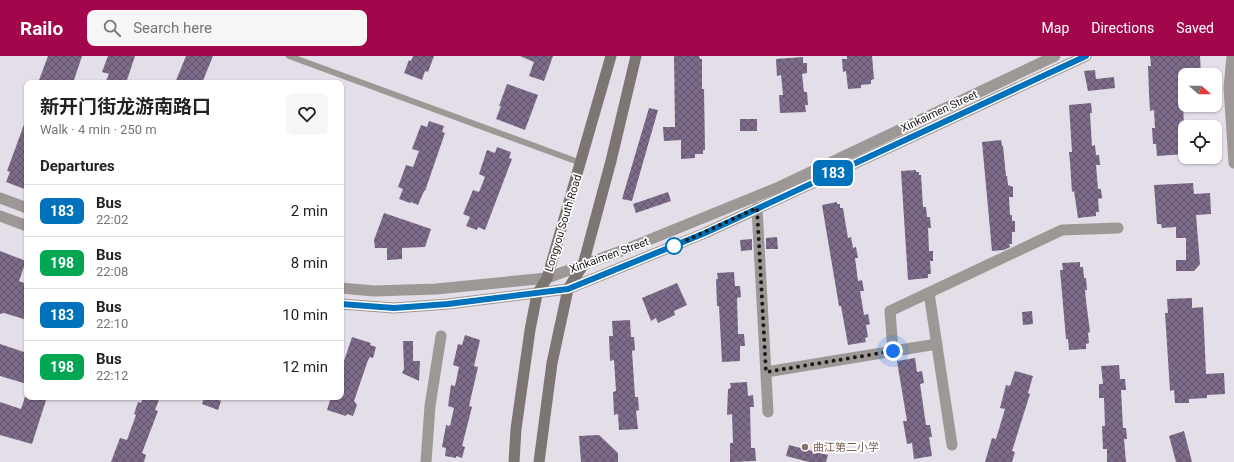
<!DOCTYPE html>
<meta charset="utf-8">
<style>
body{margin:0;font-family:Roboto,"Noto Sans SC",sans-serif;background:#f6f6f6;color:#222;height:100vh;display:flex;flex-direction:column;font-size:15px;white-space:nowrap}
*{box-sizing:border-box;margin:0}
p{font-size:13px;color:#767676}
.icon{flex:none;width:22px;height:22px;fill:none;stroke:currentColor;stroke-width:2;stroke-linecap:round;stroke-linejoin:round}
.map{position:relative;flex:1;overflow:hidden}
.sheet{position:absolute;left:24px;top:24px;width:320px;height:320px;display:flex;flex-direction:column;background:#fff;border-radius:8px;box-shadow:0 1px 3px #0004}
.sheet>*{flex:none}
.badge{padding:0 8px;border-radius:6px;font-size:14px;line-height:26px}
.needle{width:26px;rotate:111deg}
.fabs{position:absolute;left:1178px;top:12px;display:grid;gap:8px}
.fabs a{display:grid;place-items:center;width:44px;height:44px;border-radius:8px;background:#fff;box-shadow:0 1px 3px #0004;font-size:20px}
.you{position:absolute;width:20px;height:20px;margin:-10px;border:3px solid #fff;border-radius:50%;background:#1a73e8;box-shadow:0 0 0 6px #1a73e833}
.map>.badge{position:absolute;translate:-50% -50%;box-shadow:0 0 0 2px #fff}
h2{padding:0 16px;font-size:15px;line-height:36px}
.round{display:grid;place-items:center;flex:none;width:42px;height:42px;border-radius:8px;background:#f6f6f6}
.headline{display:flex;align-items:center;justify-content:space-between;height:68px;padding:0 16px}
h1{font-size:19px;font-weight:700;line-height:30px}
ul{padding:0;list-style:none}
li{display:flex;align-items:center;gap:12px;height:52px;padding:0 16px;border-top:1px solid #e0e0e0}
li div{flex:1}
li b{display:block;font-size:15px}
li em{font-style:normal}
li .badge{min-width:44px;font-weight:700;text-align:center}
header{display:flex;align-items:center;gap:24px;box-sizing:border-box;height:56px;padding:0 20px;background:#a1074a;color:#fff}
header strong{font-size:19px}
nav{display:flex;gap:22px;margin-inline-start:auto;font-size:14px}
.search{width:280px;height:36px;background:#f6f6f6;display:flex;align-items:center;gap:10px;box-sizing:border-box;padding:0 14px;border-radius:8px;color:#767676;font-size:15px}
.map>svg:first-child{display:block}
.building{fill:url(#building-cross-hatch)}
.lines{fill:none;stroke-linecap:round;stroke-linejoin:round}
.service{stroke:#9d9896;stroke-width:6}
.minor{stroke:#9d9896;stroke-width:11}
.tertiary{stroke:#9d9896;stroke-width:11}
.secondary{stroke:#7d7572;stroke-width:11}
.line-casing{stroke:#fff;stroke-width:9}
.line{stroke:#0072bc;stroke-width:6}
.walk{stroke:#1b191c;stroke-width:4;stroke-dasharray:0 7.2}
.stop-dot{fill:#fff;stroke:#0072bc;stroke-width:2}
.education-dot{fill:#8d6e63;stroke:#fff;stroke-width:1.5}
.labels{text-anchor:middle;stroke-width:3.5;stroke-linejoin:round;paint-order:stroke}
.street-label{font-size:11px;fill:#1b191c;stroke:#fff}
.education-label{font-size:11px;fill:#785e54;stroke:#fff;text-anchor:start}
</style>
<header>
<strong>Railo</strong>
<div class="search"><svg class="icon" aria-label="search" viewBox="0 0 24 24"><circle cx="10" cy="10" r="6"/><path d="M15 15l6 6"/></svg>Search here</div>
<nav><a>Map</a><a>Directions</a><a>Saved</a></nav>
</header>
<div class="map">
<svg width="1234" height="406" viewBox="0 0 1234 406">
<defs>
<pattern id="building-cross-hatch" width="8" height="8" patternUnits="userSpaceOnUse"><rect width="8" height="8" fill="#7c6a89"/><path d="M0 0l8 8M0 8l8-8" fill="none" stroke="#65566f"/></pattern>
</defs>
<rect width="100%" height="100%" fill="#e3dee8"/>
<!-- building -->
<path class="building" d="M48 0H82L73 27H38Z
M108 0H135L126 27H105L109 18 102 16Z
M186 0H213L202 27H175Z
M413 0H434L428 16 425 15 422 24 404 17 409 4 411 5Z
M520 0H553L544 25 529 20 534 6Z
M674 0H699L700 3H702V33H704L705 94H703V98H695V102L681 103V84L664 85 663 71H675Z
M847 0H872L874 23 871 24V28L861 29V32L848 33 846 15 843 16 842 3H847Z
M1150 0H1200L1201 19H1182L1185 98 1157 100 1156 88H1153L1152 72H1155L1154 54 1150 55 1149 38 1148 10H1151Z
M803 1V7H807V17L802 18 804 36H807L808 49H805L806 56 780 57 779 39H783L781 19 777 20 776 3Z
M1095 14 1096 23 1114 21 1115 32 1088 35 1084 15Z
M507 28 538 39 525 74 496 63 501 50H499Z
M1091 47 1092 57H1090L1092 90 1095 89 1096 99H1099L1100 109H1096L1098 133H1101L1102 142 1098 143 1099 156H1096V160L1078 162 1074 135 1072 136 1070 106 1069 96H1072L1069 49Z
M649 52 658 54 632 145 622 143Z
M26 63H27V134L6 126 10 116 7 115Z
M740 63H757V75H740Z
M429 65 444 70 442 76 445 77 425 135H424L418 149 411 146 410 147 399 143 403 133 398 131 406 109 413 111 419 95 412 93 421 69 427 71Z
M1001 84 1002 90H1003L1006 120H1007L1008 129 1013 131V141H1009L1010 159H1012V165H1015V176H1012V188H1009L1010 191 1004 194 992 195 982 86Z
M497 91 511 96 509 102 512 103 485 174 478 171 477 174 466 170 470 161 463 158 473 134 479 136 485 121 479 118 487 94 495 97Z
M916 114V116H919V119H921L923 151H926L927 161H930L931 172H928L929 195H933V205H930L931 218H928V222L908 224 901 115Z
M1193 127 1194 138 1210 137 1211 158 1196 159 1200 208 1194 215H1176V204H1186V182H1176V171L1162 172 1161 168H1157L1154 129Z
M668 136 671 145 636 157 633 148Z
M837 146V148H840V152H843L848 182 851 181 853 192 856 191 858 202H855L858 225 862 224 864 235H860L864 259 868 258 870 268 866 269 868 281 865 282 866 286 848 289 841 250H839L822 149Z
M384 157 431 173 425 191 402 192V203L387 204V192H375L374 184Z
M777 181 778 193H766V182Z
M752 183V194L741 195 740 184Z
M0 195 26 205 19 225 27 228V264L4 257 0 258Z
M1080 206V211H1083L1084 222H1086L1087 234H1085L1086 245 1090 276 1088 277 1089 287 1086 288V293L1069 294 1068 283H1066L1060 214H1063L1062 207Z
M734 216 735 230H740L741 241 737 242 738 278H744L745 290H740V305L722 306 719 250H717L716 223H718L717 217Z
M677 227 687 249 674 255 675 259 658 267 656 262 651 265 642 242Z
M1192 242V252L1203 251 1206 318 1224 317 1225 338 1207 339V342L1189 343V347H1175L1174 334 1170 335 1165 257H1168L1167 243Z
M1032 255 1033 268 1023 269 1022 256Z
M630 264 631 281H634L635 294 632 295 635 341H638L639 354 636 355 638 373 619 374 618 358 614 359 613 336 616 335 614 304 610 305 609 280H613L612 265Z
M465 279 480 284 474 310 478 311 469 350 472 351 462 390 465 391 462 402 456 400V402L445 400 446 392 442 391 446 369 450 370 454 352 448 350 451 329 455 330 459 311 453 309 458 288 462 289Z
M352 281 371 287 370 289 376 291 373 302 370 301 368 304 354 345 357 349 353 360 347 358 346 360 327 354 331 341H341V314Z
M403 285H413V305H420L419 325 402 317 404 313Z
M0 288 27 297V328L0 320Z
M915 302 917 316 922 315 924 327 920 328 926 369H930L932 381H929L932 400 914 403 912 387 907 388 903 365H907L897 305Z
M1119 309 1120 323H1125L1126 334H1121L1123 372H1126L1127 383H1124L1126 406H1107V393H1103L1102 370H1105L1104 342H1099V328H1103L1101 310Z
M1015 315 1033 320 1028 337 1030 338 1012 395 1015 396 1012 406H985L992 382 996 383 1005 353 1000 352 1006 329 1010 330Z
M747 326 748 340 753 339 754 351H750L751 392H755L756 405 730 406V387H733L732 358 727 359 728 333 731 332 730 327Z
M25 341H47L32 388 0 379V346L21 353Z
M143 341H160L155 354 158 355 142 397 146 399 144 406H111L120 382 127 384 136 359 134 358 138 346 141 347Z
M204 341H211L221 345 218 354 202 348Z
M1184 375 1192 406H1176L1169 380Z
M599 379 618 397V406H581L579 380Z
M789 389 828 399 826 406H809L786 400Z"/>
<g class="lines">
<!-- service -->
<path class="service" d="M289 0 581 107"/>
<!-- minor -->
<path class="minor" d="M757 152 768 356
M929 237 952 389
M893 295 890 255 1062 174 1118 172
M766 316 937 288
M426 406 430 350 441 280"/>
<!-- tertiary -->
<path class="tertiary" d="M1232 0 1229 32 1234 107
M0 142 27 152
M0 160 27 170
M341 232 374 235 436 233 547 222 624 194 779 131 1055 0
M341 248 394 252 448 248 568 233 705 177 1086 0"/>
<!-- secondary -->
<path class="secondary" d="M514 406 516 373 530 274 537 238 547 222 611 0
M539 406 552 307 568 233 583 209 611 105 636 0"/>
</g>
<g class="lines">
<!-- line casing -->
<g class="line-casing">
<path id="line" d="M341 248 394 252 448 248 568 233 705 177 1086 0"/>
</g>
<!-- line -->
<use href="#line" class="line"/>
<!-- walk -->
<path class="walk" d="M674 190 757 152 766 316 893 295"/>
</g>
<!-- markers -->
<circle class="stop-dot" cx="674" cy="190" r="8"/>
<circle class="education-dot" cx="805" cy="391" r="4"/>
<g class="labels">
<!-- street labels -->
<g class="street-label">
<text transform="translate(939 55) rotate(-25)" y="4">Xinkaimen Street</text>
<text transform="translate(563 167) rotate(-73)" y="4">Longyou South Road</text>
<text transform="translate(609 199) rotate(-20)" y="4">Xinkaimen Street</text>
</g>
<!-- education labels -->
<g class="education-label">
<text x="813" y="395">曲江第二小学</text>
</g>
</g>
</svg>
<div class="fabs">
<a><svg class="needle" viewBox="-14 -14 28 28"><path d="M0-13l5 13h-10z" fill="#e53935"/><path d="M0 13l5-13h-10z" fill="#767676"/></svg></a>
<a><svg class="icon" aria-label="locate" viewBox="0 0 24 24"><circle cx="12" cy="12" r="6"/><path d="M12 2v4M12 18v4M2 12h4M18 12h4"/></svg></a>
</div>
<div class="you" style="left:893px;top:295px"></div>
<b class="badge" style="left:833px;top:117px;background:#0072bc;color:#fff">183</b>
<section class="sheet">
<div class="headline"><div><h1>新开门街龙游南路口</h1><p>Walk · 4 min · 250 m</p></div><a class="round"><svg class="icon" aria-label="heart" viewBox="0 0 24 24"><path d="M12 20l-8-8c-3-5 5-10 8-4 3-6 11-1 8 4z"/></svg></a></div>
<h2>Departures</h2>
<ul>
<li><span class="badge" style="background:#0072bc;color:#fff">183</span><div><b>Bus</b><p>22:02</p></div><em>2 min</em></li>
<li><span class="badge" style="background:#00a651;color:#fff">198</span><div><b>Bus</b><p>22:08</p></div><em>8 min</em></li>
<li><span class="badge" style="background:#0072bc;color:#fff">183</span><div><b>Bus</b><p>22:10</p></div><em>10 min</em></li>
<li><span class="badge" style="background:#00a651;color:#fff">198</span><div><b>Bus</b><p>22:12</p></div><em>12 min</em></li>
</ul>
</section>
</div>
